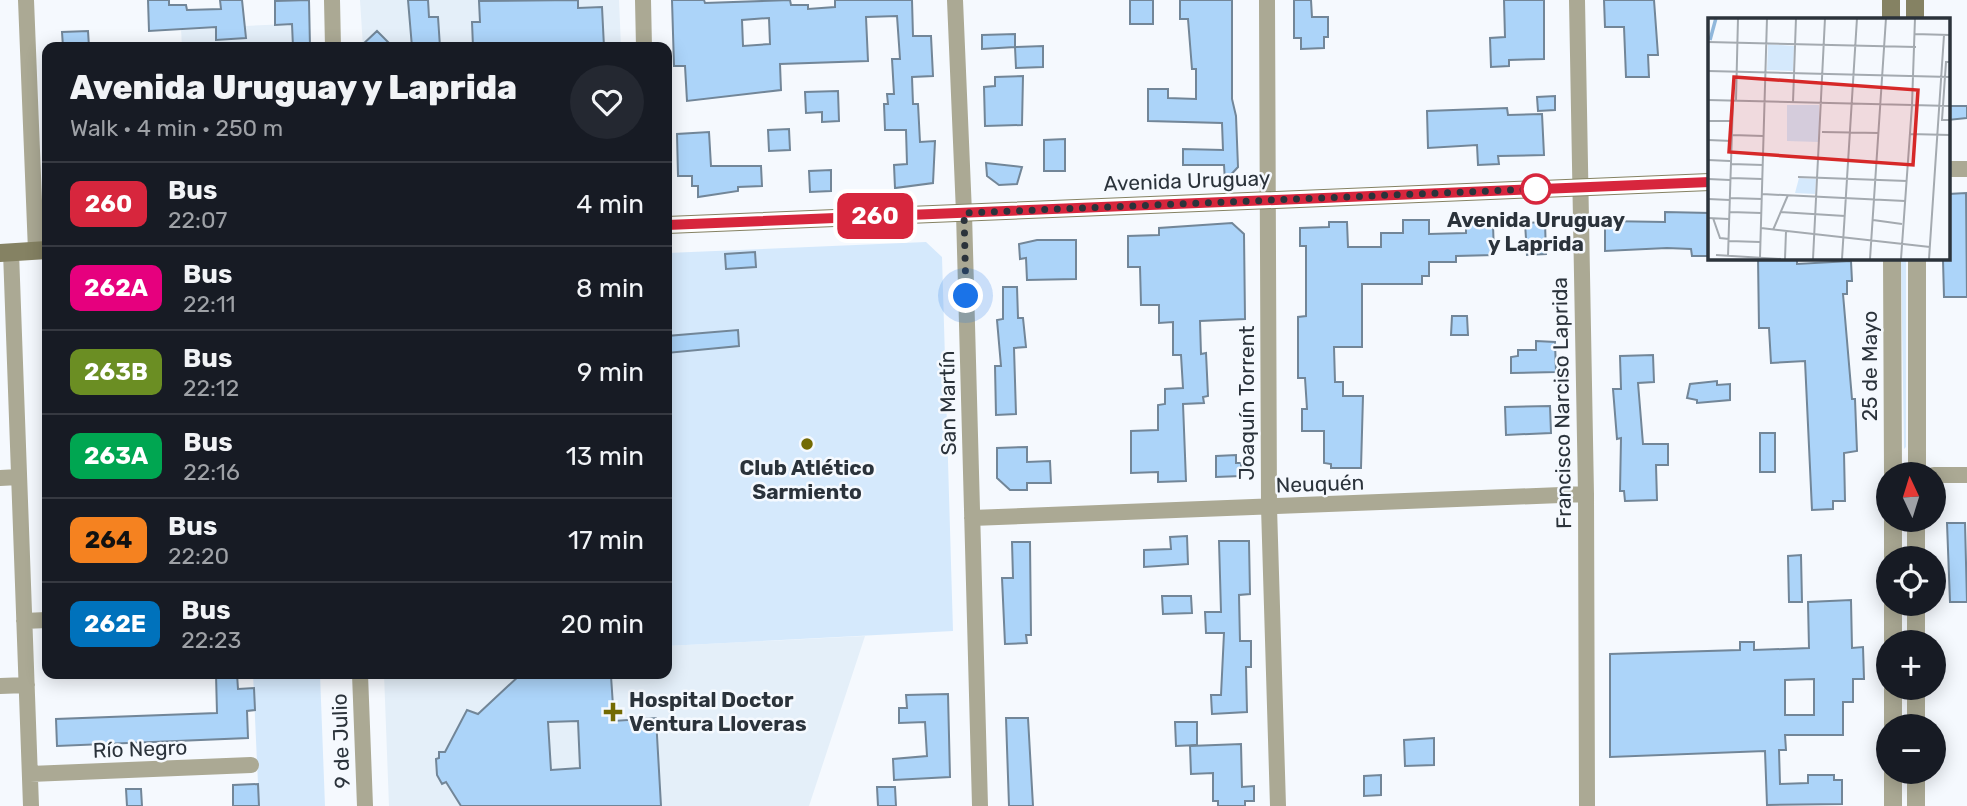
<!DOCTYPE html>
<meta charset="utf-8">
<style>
body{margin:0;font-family:Rubik,sans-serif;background:#242831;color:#f1f3f6;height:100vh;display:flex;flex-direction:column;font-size:26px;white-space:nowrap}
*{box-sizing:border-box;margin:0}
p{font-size:23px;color:#9ea1a6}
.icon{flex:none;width:38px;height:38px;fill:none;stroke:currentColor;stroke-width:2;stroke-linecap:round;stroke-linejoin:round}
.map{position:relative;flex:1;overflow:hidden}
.sheet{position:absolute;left:42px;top:42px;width:630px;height:637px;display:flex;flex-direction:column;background:#171b24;border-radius:14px;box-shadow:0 4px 18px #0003}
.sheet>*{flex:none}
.badge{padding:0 14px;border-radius:10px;font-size:24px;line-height:46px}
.needle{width:46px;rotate:356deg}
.fabs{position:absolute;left:1876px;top:462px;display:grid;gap:14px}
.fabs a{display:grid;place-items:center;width:70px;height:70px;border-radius:50%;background:#171b24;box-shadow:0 4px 18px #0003;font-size:35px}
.you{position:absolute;width:35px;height:35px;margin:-18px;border:5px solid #fff;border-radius:50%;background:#1a73e8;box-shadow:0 0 0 10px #1a73e833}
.map>.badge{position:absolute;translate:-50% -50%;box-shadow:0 0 0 4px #fff}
.round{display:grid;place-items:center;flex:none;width:74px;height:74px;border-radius:37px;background:#242831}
.summary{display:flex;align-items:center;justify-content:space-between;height:119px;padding:0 28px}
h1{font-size:33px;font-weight:800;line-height:52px}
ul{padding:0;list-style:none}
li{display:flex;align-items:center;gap:21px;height:84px;padding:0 28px;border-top:2px solid #363941}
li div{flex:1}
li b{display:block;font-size:26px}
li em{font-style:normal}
li .badge{min-width:77px;font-weight:700;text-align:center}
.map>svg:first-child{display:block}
.built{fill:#e4eff9}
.green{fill:#d5e9fc}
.building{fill:#acd4f9;stroke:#728698;stroke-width:2;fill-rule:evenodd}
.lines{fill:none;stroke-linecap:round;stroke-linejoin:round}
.minor{stroke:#aba994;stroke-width:16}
.tertiary{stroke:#aba994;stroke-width:18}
.secondary{stroke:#858263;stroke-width:18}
.line-casing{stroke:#fff;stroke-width:16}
.line{stroke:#d7263d;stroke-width:10}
.walk{stroke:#2b333b;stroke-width:7;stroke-dasharray:0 12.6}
.stop-dot{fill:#fff;stroke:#d7263d;stroke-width:3.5}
.poi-dot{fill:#736a02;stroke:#f5f9fe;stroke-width:2.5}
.labels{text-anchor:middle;stroke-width:5;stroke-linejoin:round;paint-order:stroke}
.street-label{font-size:21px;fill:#2b333b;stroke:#f5f9fe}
.stop-label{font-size:21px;font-weight:bold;fill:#2b333b;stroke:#f5f9fe}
.poi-label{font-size:21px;font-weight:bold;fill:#2b333b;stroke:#f5f9fe}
.inset-river{fill:none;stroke:#90b7db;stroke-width:3.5}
.inset-road{fill:none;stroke:#a4aab0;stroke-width:2}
.view{fill:#d62828;fill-opacity:0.15;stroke:#d62828;stroke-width:3.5}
.inset-edge{fill:none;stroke:#2b333b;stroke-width:3.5}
</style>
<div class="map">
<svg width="1967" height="806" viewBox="0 0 1967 806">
<rect width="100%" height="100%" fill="#f5f9fe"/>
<!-- built -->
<path class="built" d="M360 0H619L621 47H363Z
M310 23V47H182L181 29Z
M865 636 809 806H389L384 674H667V646Z"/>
<!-- green -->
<path class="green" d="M926 242 942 257 953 631 667 646V253Z
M1901 257H1906V447L1904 449Z
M253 674H320L325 806H259Z"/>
<!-- building -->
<path class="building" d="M148 0H169V5H186L187 10 221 9 220 0H242L246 38 216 40V27L149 31Z
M309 0 310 47H293L292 24 275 25V1Z
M408 0H428L429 17H438L440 47H412Z
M578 0V8L602 7 604 47H473L472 22H480L479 1Z
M672 0H704L705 3 790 0 791 5H808V9L835 7V0H912L913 36H931L933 76 912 77 913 104H918L920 142 935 141 933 183 895 188 894 165 907 164 906 130H885L884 104H888L887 94H894L892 59H900L897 16 866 17 868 61 780 64 781 90 687 101 685 66H674ZM769 18 770 44 743 46 742 20Z
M1130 0H1153V24H1130Z
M1180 0H1232V99L1236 116 1238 167 1225 181 1224 165H1183V149L1223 150 1222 123 1148 121V89H1168V98L1196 99V69H1192L1188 19H1180Z
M1294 0H1311L1312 17H1328V37H1324V48L1301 49V38H1294Z
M1504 0H1544V59L1509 60V66L1491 67 1490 38 1505 37Z
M1604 0H1654L1658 55H1648L1649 77H1626L1624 27H1605Z
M88 31 89 47H63L62 32Z
M377 31 393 47H360Z
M1015 34V47L982 49V35Z
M1043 46V67L1016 68 1015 47Z
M1023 76 1022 125 985 126 984 87 995 86V77Z
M838 91 839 121 822 122V112L806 113 805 92Z
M1555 96V110L1538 111 1537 97Z
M1948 106H1967V118L1948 120Z
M1507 108 1508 115 1542 114 1544 155 1498 156 1499 164 1478 165 1477 145 1428 148 1427 111Z
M789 129 790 150 769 151 768 130Z
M709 132 711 166H761L762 186 738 187V191L698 197V186H692V176H678L677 134Z
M1065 139V171H1044V140Z
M986 163 1022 167 1017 184 999 185 987 176Z
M831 170V191L810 192 809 171Z
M1966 193 1967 297H1944L1943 260H1948V194Z
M1665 212 1710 213V256H1692L1691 249 1667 248 1605 251V221L1665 222Z
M1484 217V224H1493L1494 255 1456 256V262H1429V276H1422V284H1362V347H1334L1335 382H1343V396H1363L1361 468H1331V464L1324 463V431H1302V409H1307L1305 378H1298V317L1306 316V246H1300V228L1329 227V222H1347L1348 247H1381V233H1403V220H1429V234L1466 233V218Z
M1545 222 1546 254 1527 255 1525 223Z
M1232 223 1244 234 1245 319 1200 321 1201 354 1206 353 1208 396 1203 397 1204 403 1183 404 1186 481 1158 482V472L1131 473V431L1158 430V405L1165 404V389L1183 388 1181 355H1173V322L1159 323V305H1141L1140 267H1128V236L1159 235V228Z
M1037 240H1076V279L1027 280 1026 258 1020 259 1019 244Z
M755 252 756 267 726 269 725 254Z
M1758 257H1797V264L1851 261 1852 281H1847V294H1843L1852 399H1855L1857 451 1844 453 1845 501H1833V509L1812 510 1805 361 1771 363 1769 328H1759Z
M1003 287H1017L1018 318H1023L1026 347 1014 348 1016 414 996 415 995 366H1001L997 320 1003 319Z
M1452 316H1467L1468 335H1451Z
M738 330 739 346 667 353V336Z
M1536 341 1555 342 1556 372 1511 373V357L1518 356V350H1536Z
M1653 355 1654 382 1638 383 1643 444H1668V465H1656L1657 500 1625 501 1624 491H1620L1621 438 1617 439 1613 389H1621L1620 356Z
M1717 381V385L1730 384V400L1697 403V400L1687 398 1690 384Z
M1550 406 1551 433 1506 435 1505 407Z
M1760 433H1775V472H1760Z
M1027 447V462L1050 461 1051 483H1027V490H1010L997 478V448Z
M1236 455V463H1241V476L1216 477V456Z
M1947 523H1965L1967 602H1950Z
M1187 536 1188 564 1144 567V550L1171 549 1170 537Z
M1219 541H1249L1250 594 1239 595 1240 641H1251V667H1246L1247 712 1212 714 1211 695H1221L1224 633H1206L1205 612H1221Z
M1012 542H1030L1031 635H1026L1027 643 1005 644 1002 578H1013Z
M1801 555 1802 602H1789L1788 556Z
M1162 596H1191L1192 613 1163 614Z
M1851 600 1852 648 1863 647 1864 679H1853V702H1843V735H1785L1786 750H1779L1780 784 1808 783V775H1834V780H1842V804L1767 805 1765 751 1610 757V654L1740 650V642H1754V650L1809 648 1808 602ZM1814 679V715H1785V680Z
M216 674H237L238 689 254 688 255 710 247 711 248 738 57 746 56 719 217 713Z
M521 674 611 676 614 721 656 718 661 806H461L446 782 442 784 437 775 436 759 439 758V752H445L467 710 478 714ZM578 721 580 768 551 770 548 722Z
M948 694 950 777 894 780 893 759 927 756 925 722 899 723V708H907L906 695Z
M1006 718H1028L1033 806H1009Z
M1175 722H1197V745L1176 746Z
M1434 738V765L1405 766 1404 740Z
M1241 744 1242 787 1254 786V801H1245V806H1218V801H1213V773L1191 774 1190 746Z
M1381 775V795L1364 796V776Z
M258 784 259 806H233V785Z
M877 787H895L896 806H878Z
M126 789H141L142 806H127Z"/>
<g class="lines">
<!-- minor -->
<path class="minor" d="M26 0 36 251
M332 0 333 47
M643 0 644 47
M955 0 964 213 980 806
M1267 0 1269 507 1278 806
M1577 0 1586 494 1587 806
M1948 169H1967
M11 252 31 806
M1934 475H1967
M0 478 19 477
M972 518 1586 494
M24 621 47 620
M360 674 365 806
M0 686 27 685
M30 774 251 765"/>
<!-- tertiary -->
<path class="tertiary" d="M1892 257 1893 474
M1917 474V257
M1893 520V558
M1916 558V520
M1893 604V642
M1916 642V604
M1893 688V726
M1916 726V688
M1893 772V806
M1916 806V772"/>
<!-- secondary -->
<path class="secondary" d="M1891 0V19
M1915 0V19
M667 225 1710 182
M0 253 47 250"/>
</g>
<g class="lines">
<!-- line casing -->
<g class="line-casing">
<path id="line" d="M667 225 1710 182"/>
</g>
<!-- line -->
<use href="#line" class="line"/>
<!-- walk -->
<path class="walk" d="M966 296 964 213 1536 189"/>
</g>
<!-- markers -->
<circle class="stop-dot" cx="1536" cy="189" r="14"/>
<g class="poi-dot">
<circle cx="807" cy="444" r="7"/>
<path d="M609.5 701.5h7v7h7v7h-7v7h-7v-7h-7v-7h7z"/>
</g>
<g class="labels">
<!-- street labels -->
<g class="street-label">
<text transform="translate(1187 181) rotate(-2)" y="7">Avenida Uruguay</text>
<text transform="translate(1870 366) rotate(-90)" y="7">25 de Mayo</text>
<text transform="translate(948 403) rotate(-91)" y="7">San Martín</text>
<text transform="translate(1247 403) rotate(-90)" y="7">Joaquín Torrent</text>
<text transform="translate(1562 403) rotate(-91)" y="7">Francisco Narciso Laprida</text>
<text transform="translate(1320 484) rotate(-2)" y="7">Neuquén</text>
<text transform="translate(341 741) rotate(-92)" y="7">9 de Julio</text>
<text transform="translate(140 749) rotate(-2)" y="7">Río Negro</text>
</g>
<!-- stop labels -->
<g class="stop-label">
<text x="1536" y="227">Avenida Uruguay<tspan x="1536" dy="24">y Laprida</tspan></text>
</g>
<!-- poi labels -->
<g class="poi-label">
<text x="807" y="475">Club Atlético<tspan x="807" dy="24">Sarmiento</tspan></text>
<text x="629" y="707" text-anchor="start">Hospital Doctor<tspan x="629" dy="24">Ventura Lloveras</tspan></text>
</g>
</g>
<!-- overview -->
<g transform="translate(1708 18)">
<rect width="242" height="242" fill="#f5f9fe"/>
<path d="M60 26 86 28 85 53 59 52ZM79 87H111V124L79 123ZM91 160 108 161 107 176 87 175Z" fill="#d5e9fc"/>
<path class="inset-river" d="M2 22 8 0"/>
<path class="inset-road" d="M206 16 242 17M0 24 208 29M242 44H238L234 102H242M0 53 242 59M0 82 204 87 207 0M28 82 30 0M85 84 88 0M0 103H25M114 114 171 115M202 116 242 117M24 117 55 118M0 122 24 123M0 142 22 143M23 146 55 147M90 159 199 163M23 160 54 161M0 161 22 162M54 176 197 183M22 180 54 181M0 181 22 182M22 194 53 195M72 194 137 198M0 200 21 201M5 200 12 220 21 221M165 202 194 206M53 210 222 229M65 212 80 177M21 223 52 224M8 237 73 241M20 238 25 82M52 239 59 0M77 241 78 213M105 241 117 0M134 241 149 0M162 241 178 0M193 241 204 87 242 88M221 241 236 17"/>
<path class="view" d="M26 59 210 72 205 147 21 134Z"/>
<rect width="242" height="242" class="inset-edge"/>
</g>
</svg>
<div class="fabs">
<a><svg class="needle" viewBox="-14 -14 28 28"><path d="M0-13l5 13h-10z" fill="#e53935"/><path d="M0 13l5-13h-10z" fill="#9ea1a6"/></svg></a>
<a><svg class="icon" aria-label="locate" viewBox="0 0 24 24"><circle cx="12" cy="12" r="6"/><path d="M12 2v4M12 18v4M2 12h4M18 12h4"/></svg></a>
<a>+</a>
<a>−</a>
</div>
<div class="you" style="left:966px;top:296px"></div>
<b class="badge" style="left:875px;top:216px;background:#d7263d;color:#fff">260</b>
<section class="sheet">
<div class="summary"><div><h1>Avenida Uruguay y Laprida</h1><p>Walk · 4 min · 250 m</p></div><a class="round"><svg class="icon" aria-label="heart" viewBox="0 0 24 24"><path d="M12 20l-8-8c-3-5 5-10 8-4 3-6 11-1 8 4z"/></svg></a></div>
<ul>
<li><span class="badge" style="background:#d7263d;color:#fff">260</span><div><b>Bus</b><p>22:07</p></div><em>4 min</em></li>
<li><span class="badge" style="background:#e6007e;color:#fff">262A</span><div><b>Bus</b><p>22:11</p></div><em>8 min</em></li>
<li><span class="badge" style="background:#6b8e23;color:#fff">263B</span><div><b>Bus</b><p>22:12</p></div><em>9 min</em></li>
<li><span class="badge" style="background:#00a651;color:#fff">263A</span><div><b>Bus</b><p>22:16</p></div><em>13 min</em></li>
<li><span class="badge" style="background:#f58220;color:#111">264</span><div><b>Bus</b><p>22:20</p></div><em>17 min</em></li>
<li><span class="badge" style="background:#0072bc;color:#fff">262E</span><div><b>Bus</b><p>22:23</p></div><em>20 min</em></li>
</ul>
</section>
</div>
